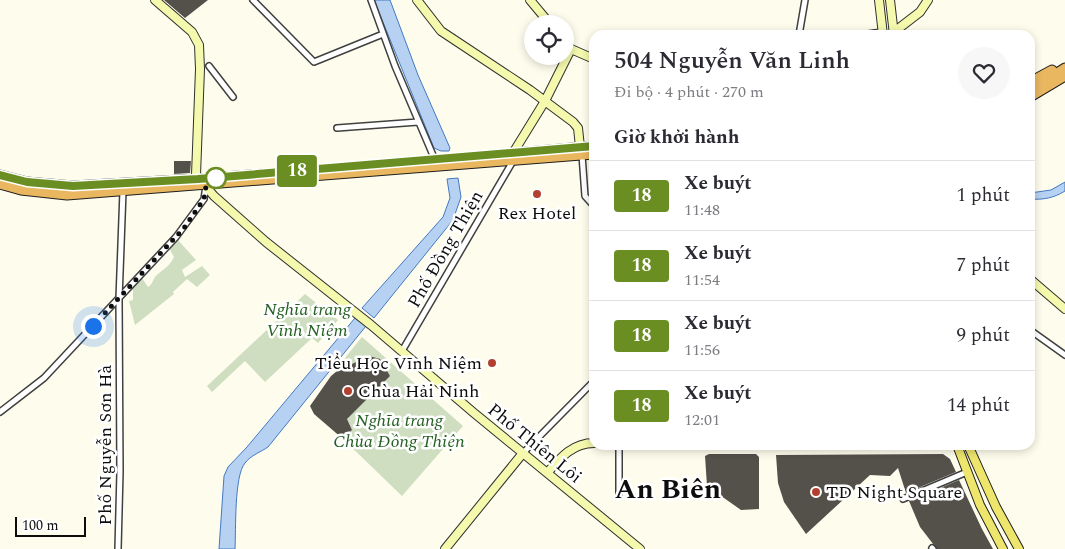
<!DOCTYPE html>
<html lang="vi">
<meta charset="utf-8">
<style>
body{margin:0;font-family:Spectral,serif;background:#f7f7f7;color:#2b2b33;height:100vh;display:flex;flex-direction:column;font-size:19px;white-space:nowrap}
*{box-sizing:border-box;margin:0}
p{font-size:16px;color:#7c7c81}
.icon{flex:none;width:28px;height:28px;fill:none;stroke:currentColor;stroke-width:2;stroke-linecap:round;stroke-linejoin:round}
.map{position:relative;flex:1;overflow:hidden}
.side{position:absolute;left:589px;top:30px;width:446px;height:420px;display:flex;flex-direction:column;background:#fff;border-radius:15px;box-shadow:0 2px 8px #0003}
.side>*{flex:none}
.badge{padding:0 10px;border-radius:4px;font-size:18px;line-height:32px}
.controls{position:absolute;left:524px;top:15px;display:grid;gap:10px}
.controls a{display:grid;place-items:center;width:50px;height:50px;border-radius:50%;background:#fff;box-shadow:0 2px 8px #0003;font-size:25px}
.scale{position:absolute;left:15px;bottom:12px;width:71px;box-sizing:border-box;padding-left:5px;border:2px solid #0d0d0d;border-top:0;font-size:14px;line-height:18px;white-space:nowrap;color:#0d0d0d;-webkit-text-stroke:4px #fff;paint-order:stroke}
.you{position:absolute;width:25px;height:25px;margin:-12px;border:4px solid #fff;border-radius:50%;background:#1a73e8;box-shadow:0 0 0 8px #1a73e833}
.map>.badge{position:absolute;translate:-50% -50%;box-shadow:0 0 0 2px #fff}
h2{padding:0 25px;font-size:19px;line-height:45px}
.round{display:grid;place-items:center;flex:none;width:52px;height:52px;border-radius:26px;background:#f7f7f7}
.head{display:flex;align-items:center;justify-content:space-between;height:85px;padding:0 25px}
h1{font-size:24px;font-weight:600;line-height:38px}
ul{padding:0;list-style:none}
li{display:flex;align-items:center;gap:15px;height:70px;padding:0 25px;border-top:1px solid #e1e1e2}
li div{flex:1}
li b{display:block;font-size:19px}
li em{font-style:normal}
li .badge{min-width:55px;font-weight:700;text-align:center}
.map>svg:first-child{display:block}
.cemetery{fill:#cfdec0}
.water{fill:#b6d1f1;stroke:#4379c2}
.building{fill:#54504a}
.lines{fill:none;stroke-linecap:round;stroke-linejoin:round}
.street-casing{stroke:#404040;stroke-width:8}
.secondary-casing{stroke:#2f2f2f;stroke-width:10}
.primary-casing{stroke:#1e1e1e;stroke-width:10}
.highway-casing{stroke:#1e1e1e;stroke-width:11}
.street{stroke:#fff;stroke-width:5}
.secondary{stroke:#f4f9ad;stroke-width:8}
.primary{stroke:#eee56d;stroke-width:8}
.highway{stroke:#e9b760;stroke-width:9}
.line-casing{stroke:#fff;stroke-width:11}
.line{stroke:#6b8e23;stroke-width:8}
.walk{stroke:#0d0d0d;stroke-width:5;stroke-dasharray:0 9}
.stop-dot{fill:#fff;stroke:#6b8e23;stroke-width:2.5}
.poi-dot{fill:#b24030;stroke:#fff;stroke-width:2}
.labels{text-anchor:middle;stroke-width:5;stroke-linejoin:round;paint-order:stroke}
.poi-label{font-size:18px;fill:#0d0d0d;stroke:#fff;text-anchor:start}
.street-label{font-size:18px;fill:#0d0d0d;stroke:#fff}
.park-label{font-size:18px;font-style:italic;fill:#245f22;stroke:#fff}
.town-label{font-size:28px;font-weight:bold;fill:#0d0d0d;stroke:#fff}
</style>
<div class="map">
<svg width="1065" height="549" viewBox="0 0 1065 549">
<rect width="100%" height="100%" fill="#fefded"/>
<!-- cemetery -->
<path class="cemetery" d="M178 240 196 260 182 270 185 277 202 266 210 275 197 287 187 279 173 292 174 294 135 325 129 301 133 300V287L142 278 148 287C153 284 152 281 155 277 162 269 168 269 174 257L169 248Z
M305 294 338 320 318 343 312 338 265 382 245 361 212 392 207 386Z
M362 337 463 426 402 496 343 439 352 430 347 419 337 371 335 370Z"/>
<!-- water -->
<path class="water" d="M374 0H390L418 75 450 148 449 151H441L434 148Z
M458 178 461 197 453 220 374 318 362 308 443 217 450 198 447 179Z
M1065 182V191C1054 198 1043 200 1030 199V193L1051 190Z
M355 318 366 326 268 447C261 452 251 455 245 463 234 476 236 530 235 549H219L224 476 228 467 247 447Z"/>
<!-- building -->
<path class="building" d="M164 0H208L185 18Z
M174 161H191L190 173 174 174Z
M369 356 380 359 390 376 347 419 352 430 343 439 314 414 310 406 331 376 337 371Z
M709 454H756L759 457V509L741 510 707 486 705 456Z
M943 454 950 459 956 472 906 493 898 468 890 476 870 475 806 534 784 502 778 483 776 455Z
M959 480 982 529 993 549H937L920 527 909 501Z"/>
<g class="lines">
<!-- street casing -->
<g class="street-casing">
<path id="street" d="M253 0 314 62 383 34
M371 0 395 66 435 160
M799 35 805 0
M209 66 233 97
M337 128 418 122
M582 155 585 196 594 206
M1030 330 1065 355
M402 351 513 161
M0 412 44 378 176 237 204 199 206 186
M619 445V494
M523 453 594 381
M903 499 967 472
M932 548 933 549
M118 549 120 472 119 299 123 191"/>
</g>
<!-- secondary casing -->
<g class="secondary-casing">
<path id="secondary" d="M155 0 192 32 199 45 200 69 196 175 214 196 266 242 371 325 474 413 640 549
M417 0 441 31 530 90 573 122 578 128 580 147
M530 0 550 24
M879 0 883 35
M890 0 894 35
M894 32 920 12 928 0
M868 35 883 33
M565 42 571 49 594 59
M513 153 545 101 571 49
M1030 279 1065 309
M548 472C561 457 573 443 594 443
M445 549 523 453"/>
</g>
<!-- primary casing -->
<g class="primary-casing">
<path id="primary" d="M957 445 980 505 1003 549
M968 445 996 507 1019 549"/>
</g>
<!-- highway casing -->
<g class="highway-casing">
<path id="highway" d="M1030 82 1052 70
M1030 90 1065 68
M1030 97 1065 76
M461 158 594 146
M0 175 27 182 73 186 198 179 408 163
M0 184 21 190 67 195 594 154"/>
</g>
<!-- street -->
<use href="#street" class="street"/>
<!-- secondary -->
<use href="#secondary" class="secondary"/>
<!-- primary -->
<use href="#primary" class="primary"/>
<!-- highway -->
<use href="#highway" class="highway"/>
</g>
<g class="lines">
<!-- line casing -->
<g class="line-casing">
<path id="line" d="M0 175 27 182 73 186 198 179 594 146"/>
</g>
<!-- line -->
<use href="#line" class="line"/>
<!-- walk -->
<path class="walk" d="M93 326 184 228 204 199 206 186 216 178"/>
</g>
<!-- markers -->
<circle class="stop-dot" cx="216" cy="178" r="10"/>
<g class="poi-dot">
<circle cx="537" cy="194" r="5"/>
<circle cx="492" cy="363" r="5"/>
<circle cx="348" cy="391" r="5"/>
<circle cx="816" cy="492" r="5"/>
</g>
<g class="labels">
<!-- poi labels -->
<g class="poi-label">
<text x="537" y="219" text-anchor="middle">Rex Hotel</text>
<text x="482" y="369" text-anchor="end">Tiểu Học Vĩnh Niệm</text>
<text x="358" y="397">Chùa Hải Ninh</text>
<text x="826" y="498">TD Night Square</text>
</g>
<!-- street labels -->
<g class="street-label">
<text transform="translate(445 249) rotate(-60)" y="6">Phố Đồng Thiện</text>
<text transform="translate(535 443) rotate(39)" y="6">Phố Thiên Lôi</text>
<text transform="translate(105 445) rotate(-90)" y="6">Phố Nguyễn Sơn Hà</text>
</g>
<!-- park labels -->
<g class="park-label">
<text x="307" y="315">Nghĩa trang<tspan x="307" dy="21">Vĩnh Niệm</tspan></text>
<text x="399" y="426">Nghĩa trang<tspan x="399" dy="21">Chùa Đồng Thiện</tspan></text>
</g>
<!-- town labels -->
<g class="town-label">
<text x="668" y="498">An Biên</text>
</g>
</g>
</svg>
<div class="controls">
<a><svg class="icon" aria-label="locate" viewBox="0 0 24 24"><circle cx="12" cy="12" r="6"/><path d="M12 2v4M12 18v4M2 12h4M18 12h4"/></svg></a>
</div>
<div class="scale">100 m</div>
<div class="you" style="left:93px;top:326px"></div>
<b class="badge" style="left:297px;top:171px;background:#6b8e23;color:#fff">18</b>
<section class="side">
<div class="head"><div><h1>504 Nguyễn Văn Linh</h1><p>Đi bộ · 4 phút · 270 m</p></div><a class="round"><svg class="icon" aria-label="heart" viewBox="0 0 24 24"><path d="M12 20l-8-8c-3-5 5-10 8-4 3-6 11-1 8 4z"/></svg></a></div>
<h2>Giờ khởi hành</h2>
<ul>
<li><span class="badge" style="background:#6b8e23;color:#fff">18</span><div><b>Xe buýt</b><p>11:48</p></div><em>1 phút</em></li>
<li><span class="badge" style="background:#6b8e23;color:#fff">18</span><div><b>Xe buýt</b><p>11:54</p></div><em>7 phút</em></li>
<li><span class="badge" style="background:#6b8e23;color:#fff">18</span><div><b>Xe buýt</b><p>11:56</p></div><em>9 phút</em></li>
<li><span class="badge" style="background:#6b8e23;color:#fff">18</span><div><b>Xe buýt</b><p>12:01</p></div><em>14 phút</em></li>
</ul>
</section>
</div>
